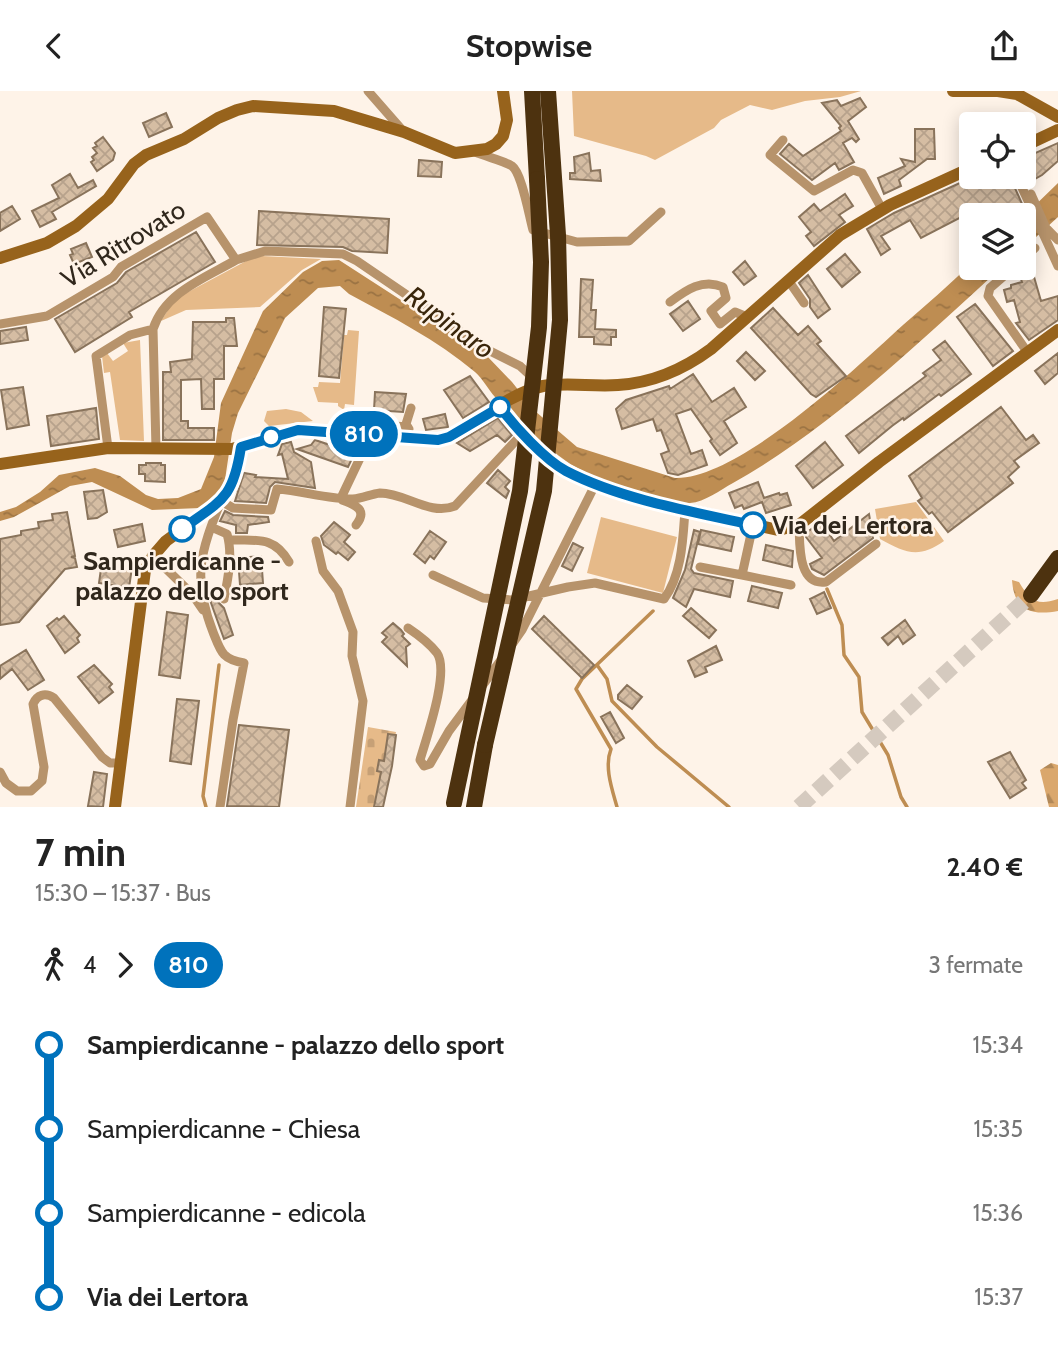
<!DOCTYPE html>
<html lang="it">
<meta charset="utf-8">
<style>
body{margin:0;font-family:Cabin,sans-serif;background:#f6f6f6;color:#222;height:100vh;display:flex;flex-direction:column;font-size:26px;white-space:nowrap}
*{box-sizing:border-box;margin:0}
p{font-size:23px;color:#767676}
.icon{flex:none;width:38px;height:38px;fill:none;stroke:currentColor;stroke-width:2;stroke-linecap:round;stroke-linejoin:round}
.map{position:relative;height:716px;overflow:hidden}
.drawer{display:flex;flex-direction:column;background:#fff;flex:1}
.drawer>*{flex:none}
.badge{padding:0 14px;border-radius:23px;font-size:24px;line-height:46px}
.tools{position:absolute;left:959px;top:21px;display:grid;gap:14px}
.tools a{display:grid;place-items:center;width:77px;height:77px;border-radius:7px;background:#fff;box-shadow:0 4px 18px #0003;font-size:35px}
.map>.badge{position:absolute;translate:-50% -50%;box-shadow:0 0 0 4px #fff}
.legs{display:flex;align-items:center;gap:10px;height:77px;padding:0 35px;font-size:23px}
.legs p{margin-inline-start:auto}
.head{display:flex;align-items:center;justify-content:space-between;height:119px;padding:0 35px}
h1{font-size:38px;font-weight:700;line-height:52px}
ul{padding:0 35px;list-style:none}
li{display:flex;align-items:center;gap:24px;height:84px;font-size:26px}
li i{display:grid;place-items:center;width:10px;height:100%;margin:0 9px;background:currentColor}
li i::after{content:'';width:18px;height:18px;margin:-9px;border:5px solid;border-radius:50%;background:#fff}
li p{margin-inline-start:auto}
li:first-child i{background:linear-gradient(#0000 50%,currentColor 0)}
li:last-child i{background:linear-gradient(currentColor 50%,#0000 0)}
header{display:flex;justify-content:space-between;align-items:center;height:91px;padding:0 35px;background:#fff;font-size:32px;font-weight:700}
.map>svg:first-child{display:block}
.green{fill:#e6ba89}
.forest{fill:url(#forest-firs)}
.cemetery{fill:url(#cemetery-stones)}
.water{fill:url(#water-ripples)}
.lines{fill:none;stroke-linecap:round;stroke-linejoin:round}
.stream{stroke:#be8d52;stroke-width:3.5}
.building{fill:url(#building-cross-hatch);stroke:#89735b;stroke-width:2}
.highway-tunnel{stroke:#d5cabf;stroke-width:16;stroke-dasharray:16 8;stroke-linecap:butt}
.street{stroke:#b7936b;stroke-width:9}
.secondary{stroke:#97631c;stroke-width:12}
.highway{stroke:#4d320f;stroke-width:16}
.highway-bridge{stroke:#4d320f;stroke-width:16}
.line-1-casing{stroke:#fff;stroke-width:16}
.line-1{stroke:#0072bc;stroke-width:10}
.stop-1-dot{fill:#fff;stroke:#0072bc;stroke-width:3.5}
.labels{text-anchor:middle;stroke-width:5;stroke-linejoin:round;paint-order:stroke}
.street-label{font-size:26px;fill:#30271c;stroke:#fef3e8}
.stop-label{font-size:26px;font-weight:bold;fill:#30271c;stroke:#fef3e8;text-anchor:start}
.water-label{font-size:28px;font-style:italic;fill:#3a260b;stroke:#fef3e8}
</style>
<header><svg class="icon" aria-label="back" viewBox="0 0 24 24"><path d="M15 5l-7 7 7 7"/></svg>Stopwise<svg class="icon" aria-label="share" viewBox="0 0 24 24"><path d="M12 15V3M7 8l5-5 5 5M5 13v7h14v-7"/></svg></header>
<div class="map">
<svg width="1058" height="716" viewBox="0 0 1058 716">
<defs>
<pattern id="forest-firs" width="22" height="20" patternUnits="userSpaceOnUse" patternTransform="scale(1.75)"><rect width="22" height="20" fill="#daa76c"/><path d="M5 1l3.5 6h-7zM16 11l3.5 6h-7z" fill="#b18858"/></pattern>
<pattern id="cemetery-stones" width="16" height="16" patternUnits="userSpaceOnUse" patternTransform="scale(1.75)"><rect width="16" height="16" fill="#e6ba89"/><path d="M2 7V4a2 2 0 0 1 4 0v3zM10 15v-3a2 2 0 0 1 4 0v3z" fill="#c6a076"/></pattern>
<pattern id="water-ripples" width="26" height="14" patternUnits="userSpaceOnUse" patternTransform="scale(1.75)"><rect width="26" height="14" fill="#be8d52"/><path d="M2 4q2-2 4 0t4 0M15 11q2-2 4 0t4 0" fill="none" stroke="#9b7343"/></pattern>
<pattern id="building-cross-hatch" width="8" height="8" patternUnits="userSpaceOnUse" patternTransform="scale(1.75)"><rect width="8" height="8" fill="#d5bda3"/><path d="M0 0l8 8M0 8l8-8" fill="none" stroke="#b7a28c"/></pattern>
</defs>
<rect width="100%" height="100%" fill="#fef3e8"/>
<!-- green -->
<path class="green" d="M572 0H861L840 6 805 10 772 19 750 14 721 29 714 37 655 69 646 65 574 45Z
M262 165 321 168 302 179 260 216 186 219 161 230 175 208 248 169Z
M348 239 359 240 354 314 345 313 344 319 338 315V312L318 311 313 296H318L319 291 340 292 344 244H347Z
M140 249 144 350 120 349 110 281 104 282 102 265 107 262 113 270 128 260 123 252Z
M286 318 301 321 313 330 269 335 264 330 267 320Z
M916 411 944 450C919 468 905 462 880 448L875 418Z
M601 426 677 446 663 502 587 482Z"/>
<!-- forest -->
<path class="forest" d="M1012 489 1019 491C1030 510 1037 515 1058 508V520C1031 525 1014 519 1012 489Z
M1051 672 1058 674V716H1049L1040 679Z"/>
<!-- cemetery -->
<path class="cemetery" d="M368 636 396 641 383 716H356Z"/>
<!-- water -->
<path class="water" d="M1058 92V126L1024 157V125Z
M339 169 486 264 512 291 535 320 577 356 675 387C738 389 856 277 903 234 926 214 949 194 971 173V177H1001C918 252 831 337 733 392 720 399 705 411 690 412 659 413 591 388 566 370 541 352 515 329 495 306 488 298 483 288 475 281 437 249 392 226 349 203L340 195 318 197 285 227 238 322 232 342 223 402 200 417 152 419 92 391 70 395 14 426 0 430V421L16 416 40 401 59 384 95 377 120 385 146 404 158 408 178 407 201 398 214 366 221 312 263 220 303 181 322 170Z"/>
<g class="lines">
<!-- stream -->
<path class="stream" d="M827 498 842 534 844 564 859 586 862 621 888 664 901 706 907 716
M597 574 607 588 612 610 657 656 729 716
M206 716 203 705 219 574
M617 716C612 698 604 676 611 658L576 598 582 588 653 520"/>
</g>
<!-- building -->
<path class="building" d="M860 7 866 16 848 30 859 48 856 51 852 47 843 52 854 71 839 79 835 72 812 89 780 63 789 53 803 65 841 40 839 37 841 35 822 12 837 9 841 15Z
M166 22 172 36 149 46 143 32Z
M915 38H934L935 68H927L899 89 901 95 884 103 878 87 905 75 901 68 915 71Z
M103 46 115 62 113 69 97 80 91 71 94 69 92 66 97 62 93 57 97 55 95 52Z
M1058 52V70L1042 84 1033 89 1024 67Z
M589 62 591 80 600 79 601 90 570 88V82H575L574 66Z
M419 69 442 71 441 86 418 85Z
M70 83 78 97 93 89 96 95 52 121 56 128 40 136 32 120 59 107 52 94Z
M973 86H1010L1023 115 1012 119 1014 124 967 123 921 147 910 129 881 145 890 158 881 164 867 138 894 122Z
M845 103 853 115 839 124 845 131 814 155 806 145 811 141 799 126 814 113 820 120Z
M12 115 20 128 0 140V122Z
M259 120 389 128 387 162 352 160 343 156 257 154Z
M196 141 215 171 129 221 132 226 75 261 55 228 117 192 126 181Z
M86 152 92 166 74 173 70 164 73 163 71 158Z
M845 163 860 181 842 196 827 178Z
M745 170 756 185 744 194 733 181Z
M1032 179 1041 210 1058 205V229L1029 249 1016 232 1020 231 1014 209 1007 211 1004 199 1011 197V194L1022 191 1019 183Z
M808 184 830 218 818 227 810 216V208L799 192Z
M581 188 593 189 591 219H596L595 238 616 239V246H611V254L594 253V246H579Z
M688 210 700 228 683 240 670 223Z
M975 213 1013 260 993 275 957 226Z
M324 216 346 218 339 287 319 285Z
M773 217 798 244 808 235 821 250 817 253 846 285 816 306 811 303 751 237Z
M226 227H234L237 255H224V288H214V318H202L201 288 181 289V330H188V337H214V349H163V281H171L170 271 192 268 193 231H226Z
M26 236 28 249 0 253V240Z
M945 250 971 283 941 305 939 303 904 329 903 327 892 335 859 362 846 345 926 285 923 282 941 269 933 259Z
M746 261 765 280 755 289 737 270Z
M1058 262V282L1045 293 1035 280Z
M693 283 712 311 734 297 746 316 724 330 737 352 720 364 710 350 712 348 691 318 676 323 691 363 702 359 707 374 678 384 668 382 661 363 669 360 661 339 657 340 653 328 622 338 616 318 626 309 669 295 670 298Z
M470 285 489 311 463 327 444 299Z
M23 296 29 334 7 338 1 299Z
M375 301 406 303 403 321 374 319Z
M1001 316 1026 349 1033 344 1039 352 1014 370 1019 376 1008 386 1013 392 948 441 932 421 929 423 918 410 922 407 909 385Z
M96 317 99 348 51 355 47 325Z
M445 323 448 336 426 339 423 328Z
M498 327 512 344 505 351 497 344 470 360 457 352Z
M315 349 330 354 341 364 345 352 357 357 348 376 297 358 311 354Z
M291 351 294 361 311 371 315 397 275 391 270 396 266 412 235 410 244 382 256 384 255 386 288 388 282 363 278 364 282 353Z
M825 351 843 374 813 397 796 375Z
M146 372H161V374H165V391L145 390V383H139V374H146Z
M498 379 510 390 505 396 509 400 506 407 487 392Z
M758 391 764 407 779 402 780 404 787 402 791 414 766 422 762 411 744 418 742 414 735 417 729 402Z
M103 399 107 421 97 427 88 428 84 401Z
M225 420 233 424 268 426 269 431 248 434 247 442H236V434L220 430Z
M67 421 75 465 71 466 75 467 77 476 65 478 19 531 0 534V448L21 444V440L39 437 38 431 53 429 52 423Z
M869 423 873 447 824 484 812 478 810 473 822 467 806 446V442L821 431 834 450Z
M334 431 350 444 344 451 355 461 348 469 338 461 336 463 324 454 321 445Z
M142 433 145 450 118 456 114 439Z
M694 439 700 441 691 478 694 482 733 490 730 506 694 498 686 516 673 507 685 479Z
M701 439 734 446 731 460 698 453Z
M430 440 446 451 434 468 430 465 425 472 414 463Z
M573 452 583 457 572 480 562 475Z
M766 454 793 460 792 476 763 469Z
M261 465 263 492 240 494 238 467Z
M102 471 132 476 129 497 99 492Z
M752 495 782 502 778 517 748 510Z
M824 501 831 517 817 523 810 508Z
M217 506 218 511 224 517 233 544 224 548 210 509Z
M691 517 716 539 709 547 683 525Z
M167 521 188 524 180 587 159 584Z
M64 525 80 544 77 547 79 551 65 562 47 535 57 527 59 529Z
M544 525 594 574 582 587 532 538Z
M905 529 915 544 903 553 898 545 888 554 882 547Z
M393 532 401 539 404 543 402 545 410 553 406 556 407 575 382 551 387 546 382 542Z
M716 555 722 569 705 576 707 581 695 586 688 570Z
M26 559 44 589 28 599 12 578 0 588V575Z
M94 574 112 593 109 596 113 601 99 612 78 586Z
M627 594 642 606 632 618 618 608V604Z
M177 608 199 610 191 673 170 670Z
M610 621 624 647 616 652 601 626Z
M239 634 289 639 279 716 227 715Z
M388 643 396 644 392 675 383 716H374L381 681 377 680 379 669 384 670Z
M1010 661 1026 689 1022 692 1026 697 1010 707 988 671Z
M94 681 107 683 103 716 88 715Z"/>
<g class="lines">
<!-- highway-tunnel -->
<path class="highway-tunnel" d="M799 716 1031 504"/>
<!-- street -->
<path class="street" d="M368 0 403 40
M783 49 770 64 814 100 853 79 862 82 882 118
M475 61C486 66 502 69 512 75 522 82 529 125 533 139L577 151 629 150 661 121
M1017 86 1058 175
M1031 103 1046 137 1058 149
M1024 167 1035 157
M1013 177 990 197 988 205 1028 262
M788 189 804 212
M670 211C686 199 703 187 723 196L726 207 711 220 720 233 735 221 747 226
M0 233 47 225 113 186 121 176 207 126 236 169 265 160 343 163 357 170 486 258 520 275 533 287
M153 238 156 358
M353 322 364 323 370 333 407 336
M409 338 406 333 411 317
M108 357 96 265 130 244 153 238C165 201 205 187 236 169
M356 434C368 419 356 414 342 409L341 407 371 344
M799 434C800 452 797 495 826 491L876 453
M211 436 227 443C233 463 228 488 224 508
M229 449C256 450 274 444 289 471
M316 450 323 480 338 500 353 541 352 565 363 610 350 716
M153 465 192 503 203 519
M700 476 742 484 753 434
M433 484 483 507 512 509 568 496 595 492 664 508C682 484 683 447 685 419
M742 484 791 494
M408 537C417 543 430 553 437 562 450 581 426 648 420 669L424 675 430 673 449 640 472 609
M513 552 522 539 596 392
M482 595 501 569
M0 681 6 692 17 700H31L42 690 44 676 33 613C37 604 45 601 54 607L102 666 110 672H120
M220 716 233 629 244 572C222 568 221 561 213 541 192 487 200 462 221 410L233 417 271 419 277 398C303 400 327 408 353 408 363 407 371 403 380 402 406 402 429 425 455 415L522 343"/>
<!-- secondary -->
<path class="secondary" d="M953 0H997
M998 0 1017 3 1058 26
M1024 55 1058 39
M0 167 47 152 76 135 108 108 134 73 146 64 184 48 218 27 237 19 253 15 334 20 404 41 455 62 487 58 496 53 503 45 507 29 503 0
M500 316 522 343 564 379 620 403 778 439 799 434 879 371 1058 239
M0 373 108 357 232 358 298 339 438 349 449 346C476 331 513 301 543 295 568 291 593 296 618 294 652 292 684 278 711 258L840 144 890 114 971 77
M115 716 145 479 153 465 166 450 221 410 231 398 241 356"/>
<!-- highway -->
<path class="highway" d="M532 0 537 88
M1031 504 1058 467
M474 716 485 654"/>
<!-- highway-bridge -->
<path class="highway-bridge" d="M485 654 544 400 560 229 558 144 548 0
M454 712 520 400 539 236 541 171 537 88"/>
</g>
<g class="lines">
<!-- line-1 casing -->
<g class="line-1-casing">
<path id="line-1" d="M182 438C222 409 233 408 241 356L298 339 438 349 449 346 500 316C515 336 544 368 566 380 620 408 693 421 753 434"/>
</g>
<!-- line-1 -->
<use href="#line-1" class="line-1"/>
</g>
<!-- markers -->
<g class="stop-1-dot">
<circle cx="500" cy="316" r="9"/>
<circle cx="271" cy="346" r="9"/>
<circle cx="753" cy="434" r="12"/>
<circle cx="182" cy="438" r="12"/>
</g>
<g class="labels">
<!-- street labels -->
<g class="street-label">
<text transform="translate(123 153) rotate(-32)" y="9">Via Ritrovato</text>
</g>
<!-- stop labels -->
<g class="stop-label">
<text x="772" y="443">Via dei Lertora</text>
<text x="182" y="479" text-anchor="middle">Sampierdicanne -<tspan x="182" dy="30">palazzo dello sport</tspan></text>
</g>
<!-- water labels -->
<g class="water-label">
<text transform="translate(450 231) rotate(36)" y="10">Rupinaro</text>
</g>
</g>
</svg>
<div class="tools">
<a><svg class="icon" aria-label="locate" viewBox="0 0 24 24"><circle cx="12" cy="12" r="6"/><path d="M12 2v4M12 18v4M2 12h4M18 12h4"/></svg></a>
<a><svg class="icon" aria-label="layers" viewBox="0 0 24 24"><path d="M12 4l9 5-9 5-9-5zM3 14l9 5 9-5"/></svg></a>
</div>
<b class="badge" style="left:364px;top:343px;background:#0072bc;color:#fff">810</b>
</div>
<section class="drawer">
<div class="head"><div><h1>7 min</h1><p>15:30 – 15:37 · Bus</p></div><b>2.40 €</b></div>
<div class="legs"><svg class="icon" aria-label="walk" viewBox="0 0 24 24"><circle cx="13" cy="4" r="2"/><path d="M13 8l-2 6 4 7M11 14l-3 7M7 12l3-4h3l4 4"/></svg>4<svg class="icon" aria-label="forward" viewBox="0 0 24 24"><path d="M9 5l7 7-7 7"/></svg><b class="badge" style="background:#0072bc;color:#fff">810</b><p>3 fermate</p></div>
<ul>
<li><i style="color:#0072bc"></i><b>Sampierdicanne - palazzo dello sport</b><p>15:34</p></li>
<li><i style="color:#0072bc"></i><span>Sampierdicanne - Chiesa</span><p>15:35</p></li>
<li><i style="color:#0072bc"></i><span>Sampierdicanne - edicola</span><p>15:36</p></li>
<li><i style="color:#0072bc"></i><b>Via dei Lertora</b><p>15:37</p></li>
</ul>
</section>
